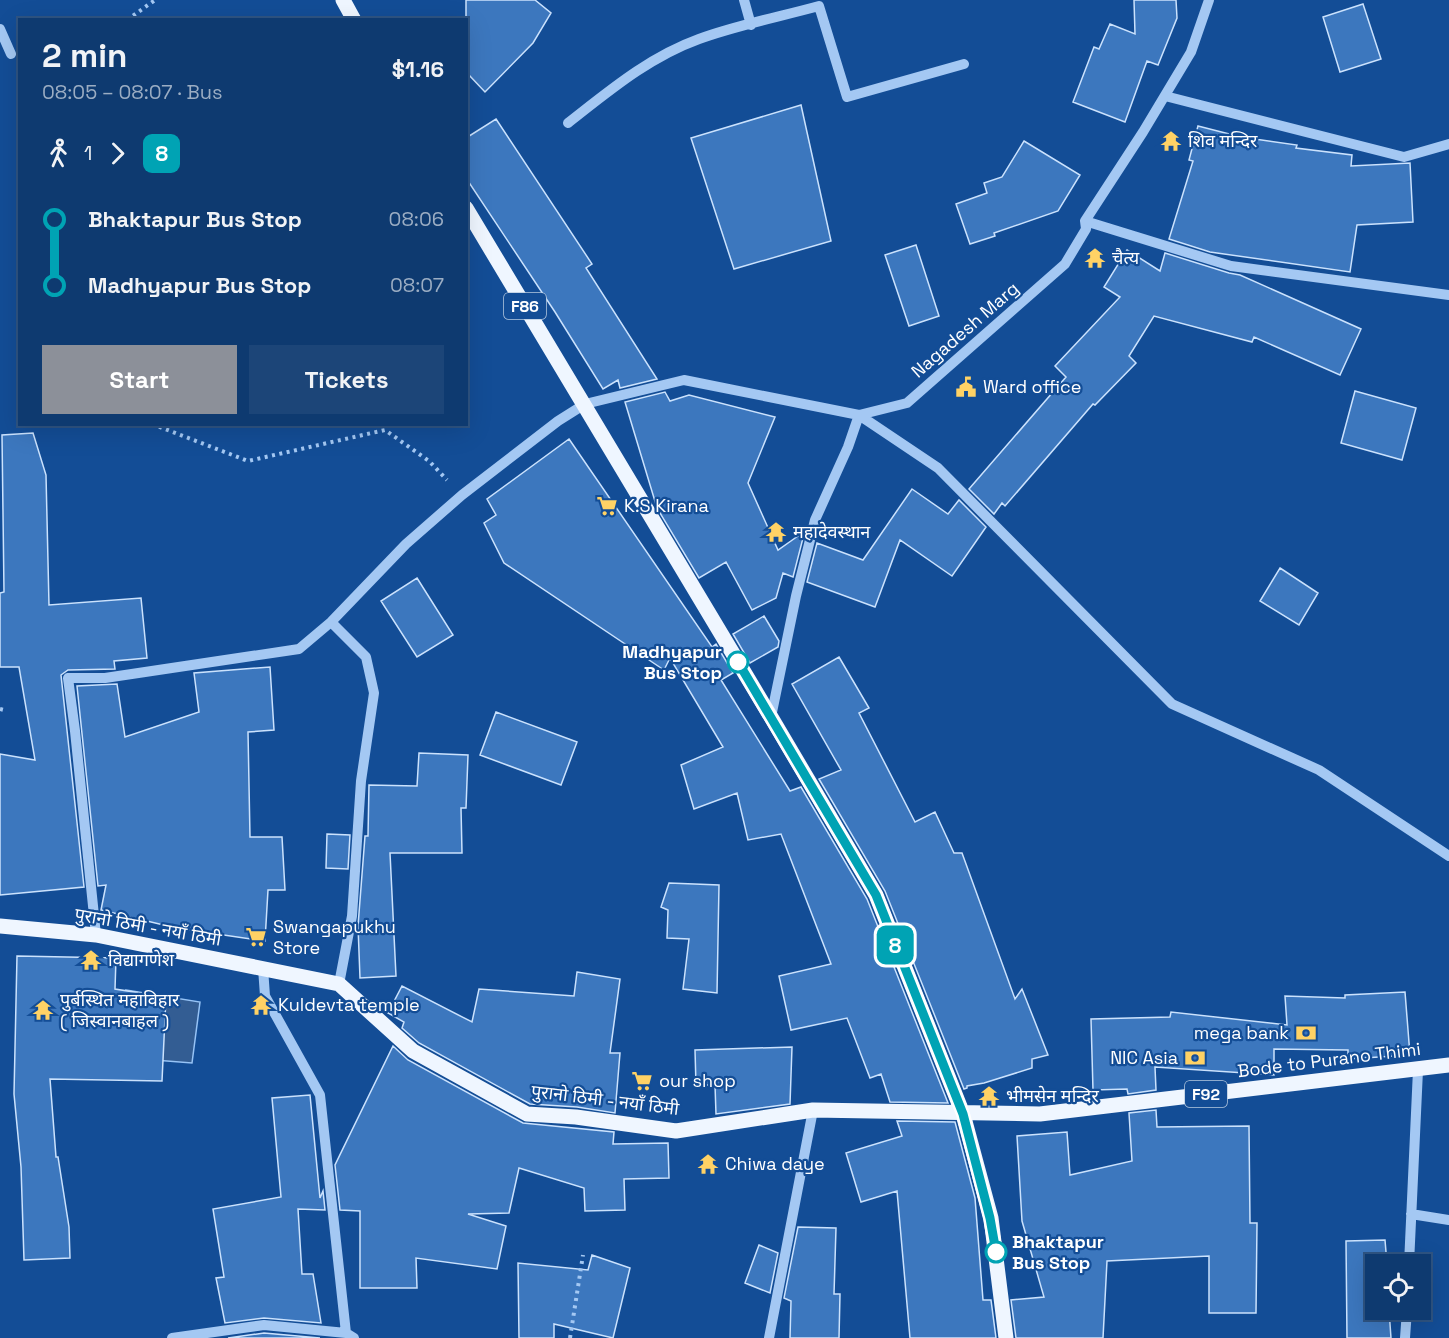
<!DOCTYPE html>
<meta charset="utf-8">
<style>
body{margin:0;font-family:"Space Grotesk","Noto Sans Devanagari",sans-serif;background:#1c4578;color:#f1f3f6;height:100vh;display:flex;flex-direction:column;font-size:22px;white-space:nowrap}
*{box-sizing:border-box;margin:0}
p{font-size:20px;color:#9badc3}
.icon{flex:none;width:33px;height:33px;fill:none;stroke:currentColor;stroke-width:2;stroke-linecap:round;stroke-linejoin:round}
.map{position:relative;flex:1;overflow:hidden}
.sheet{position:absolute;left:18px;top:18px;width:450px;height:408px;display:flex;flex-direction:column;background:#0e3a70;border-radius:0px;box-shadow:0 6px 24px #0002,0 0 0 2px #2e5483}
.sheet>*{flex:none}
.badge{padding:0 12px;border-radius:9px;font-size:21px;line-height:39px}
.controls{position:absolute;left:1365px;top:1254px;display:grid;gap:12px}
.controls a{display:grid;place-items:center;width:66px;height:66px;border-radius:0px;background:#0e3a70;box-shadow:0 6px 24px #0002,0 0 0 2px #2e5483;font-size:30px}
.map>.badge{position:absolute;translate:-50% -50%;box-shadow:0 0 0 3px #fff}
.legs{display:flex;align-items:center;gap:9px;height:66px;padding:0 24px;font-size:20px}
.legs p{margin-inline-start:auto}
.head{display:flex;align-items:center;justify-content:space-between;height:102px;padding:0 24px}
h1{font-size:33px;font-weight:700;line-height:45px}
.primary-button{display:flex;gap:12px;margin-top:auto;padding:12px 24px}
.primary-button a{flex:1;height:69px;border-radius:0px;background:#8c9099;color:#fff;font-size:24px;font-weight:700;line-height:69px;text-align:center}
.primary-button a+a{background:#1c4578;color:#f1f3f6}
ul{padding:0 24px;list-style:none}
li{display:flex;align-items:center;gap:21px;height:66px;font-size:22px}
li i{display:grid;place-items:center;width:9px;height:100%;margin:0 8px;background:currentColor}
li i::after{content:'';width:15px;height:15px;margin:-8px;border:4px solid;border-radius:50%;background:#0e3a70}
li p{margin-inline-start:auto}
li:first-child i{background:linear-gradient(#0000 50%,currentColor 0)}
li:last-child i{background:linear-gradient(currentColor 50%,#0000 0)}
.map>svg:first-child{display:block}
.water{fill:#335d93;stroke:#96c3f6;stroke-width:1.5}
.building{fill:#3c77be;stroke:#cbe2fd;stroke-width:1.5}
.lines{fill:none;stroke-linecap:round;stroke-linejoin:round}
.path{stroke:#a4c8f3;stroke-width:4;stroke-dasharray:3 4.5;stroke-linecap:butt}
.minor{stroke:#a4c8f3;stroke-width:10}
.major{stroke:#eff6ff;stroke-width:15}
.line-1-casing{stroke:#fff;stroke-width:14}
.line-1{stroke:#00a3b4;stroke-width:9}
.stop-1-dot{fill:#fff;stroke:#00a3b4;stroke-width:3}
.labels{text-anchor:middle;stroke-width:4.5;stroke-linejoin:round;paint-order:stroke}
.shield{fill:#134d96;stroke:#b8cae0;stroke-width:1.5}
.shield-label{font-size:16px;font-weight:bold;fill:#fff}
.poi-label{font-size:18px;fill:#fff;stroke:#134d96;text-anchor:start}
.street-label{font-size:18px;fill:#fff;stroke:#134d96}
.stop-label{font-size:18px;font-weight:bold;fill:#fff;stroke:#134d96;text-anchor:end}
</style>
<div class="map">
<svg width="1449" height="1338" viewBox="0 0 1449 1338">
<rect width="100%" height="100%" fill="#134d96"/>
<!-- water -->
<path class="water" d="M126 990 200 1002 192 1063 129 1058Z"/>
<!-- building -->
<path class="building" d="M466 0H535L551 13 533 43 485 92 469 75 466 69Z
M1134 0H1176L1177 18 1158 65 1147 61 1125 122 1073 102 1094 47 1099 49 1110 24 1135 34Z
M1363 4 1381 59 1340 72 1323 17Z
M801 105 831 241 734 269 691 138Z
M496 119 592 264 586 268 657 379 620 388 618 380 603 389 555 312 466 178V138Z
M1198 126 1241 137 1297 145 1296 148 1352 155 1351 166 1410 163 1413 222 1357 225 1350 272 1210 252 1169 239 1193 161 1189 160Z
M1024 141 1080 175 1058 211 994 233 995 236 970 244 956 204 987 193 984 183 1002 177Z
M916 245 939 316 909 326 885 255Z
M1127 250 1160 271 1165 253 1229 273 1240 275 1361 329 1340 375 1254 337 1252 342 1154 316 1129 356 1136 363 1095 405 1093 404 1005 506 1002 503 994 514 969 489 1066 377 1055 366 1120 297 1104 287Z
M1355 391 1416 408 1402 460 1341 443Z
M665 392 670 401 689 395 775 417 748 483 778 550 798 536 803 538 793 577 783 573 776 598 752 610 726 562 699 578 657 508 625 402Z
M33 433 46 475 49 605 141 598 147 658 114 661 115 669 68 670 61 675 84 887 0 895V754L35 760 19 667H0V593L4 592 2 435Z
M569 439 712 647 716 644 733 673 721 680 790 791 801 787 867 899 948 1103 890 1102 881 1074 870 1078 847 1018 791 1030 779 976 831 964 781 834 748 840 737 793 694 809 681 765 723 747 670 658 664 670 504 563 484 523 496 515 487 499Z
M912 489 948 514 959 500 986 527 952 576 900 540 875 607 807 582 817 543 863 560Z
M1280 568 1318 593 1299 625 1260 601Z
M417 578 453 635 417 657 381 601Z
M764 616 779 641 778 647 750 663 733 634Z
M839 657 869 708 859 713 915 822 935 812 954 853H962L1015 999 1022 989 1048 1055 1032 1059V1068L984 1083 967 1086V1088L964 1089 885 891 819 779 841 770 792 684Z
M270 667 274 730 248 732 250 837H282L285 890H268L265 941 176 928 101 910 106 885 98 886 77 686 117 684 125 737 199 712 194 673Z
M496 712 577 742 561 785 480 755Z
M419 753 468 755 466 808H461L462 853H390L396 976 360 978 358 926 365 836H368L369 785 417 786Z
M327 834 350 835 348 869 326 868Z
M669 883 719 885 717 993 683 989 689 939 667 938 668 910 661 907Z
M17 956 116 958 115 989 166 997 162 1081 50 1079 56 1157H58L69 1227 70 1258 24 1260 21 1167 14 1094Z
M577 972 620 979 610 1053H620L615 1113 577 1107 530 1104 419 1043 402 1028 404 1022 388 1013 402 986 472 1022 479 989 574 996Z
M1405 992 1410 1055 1348 1059V1050L1274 1049V1075L1155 1067 1156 1090 1128 1094 1127 1089 1093 1090 1091 1019 1170 1017 1171 1012 1287 1025 1285 996 1345 998V995Z
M393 1046 408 1060 523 1123 614 1132 613 1144 668 1143 669 1178 624 1179 625 1210 585 1211 584 1188 519 1168 509 1213 468 1214 506 1226 497 1269 416 1258 417 1288H360V1211L340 1210 335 1165Z
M792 1047 790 1104 716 1114 715 1085H696L695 1050Z
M310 1095 320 1198 323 1191 325 1210 298 1209 302 1274H313L321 1323 264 1318 225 1323 216 1278 224 1277 213 1209 281 1197 272 1098Z
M1156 1110 1157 1127 1249 1126 1250 1223H1257L1256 1313H1209V1256L1107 1261 1103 1338H1016L1011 1300 1044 1297 1022 1221 1017 1136 1067 1132 1070 1175 1132 1161 1129 1113Z
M897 1121 955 1122 975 1198 983 1300H991L996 1338H910L897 1191 861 1202 846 1153 902 1136Z
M798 1227 836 1228 834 1294H840L839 1338H790L791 1301 784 1298Z
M1385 1240 1387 1264H1376V1310H1389L1391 1338H1347L1346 1241Z
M759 1245 778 1253 770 1293 745 1283Z
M592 1255 630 1268 613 1338 554 1324V1338H519L518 1263 588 1270Z
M264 1333 320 1338H228Z"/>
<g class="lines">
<!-- path -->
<path class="path" d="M127 20 155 0
M152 424 248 461 385 430 429 461 447 480
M0 709 4 710
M570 1338 583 1255"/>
<!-- minor -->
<path class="minor" d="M744 0 751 25
M0 29 11 54
M1165 96 1404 157 1449 144
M568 123C609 91 649 57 699 39 737 25 779 17 819 6L847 97 964 64
M1085 221 1231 266 1449 295
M331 622 366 657 374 693 361 781 352 916 339 984
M771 717 796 596 815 520 848 447 859 415 938 468 1172 704 1319 770 1449 856
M96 935 75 731 68 678H105L299 649 331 622 406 544 462 495 558 421 585 404 684 380 859 415 907 403 1065 264 1086 229 1085 221 1143 132 1191 52 1209 0
M263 968 265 996 320 1095 346 1333
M1411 1214 1449 1220
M1409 1264 1418 1070
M172 1338 264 1325 346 1333 354 1338
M769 1338 813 1110
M1405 1338 1407 1310"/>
<!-- major -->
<path class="major" d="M343 0 354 20
M466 208 771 717 876 895 963 1114 991 1218 1006 1338
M0 926 96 935 339 984 413 1051 527 1114 576 1117 676 1131 813 1110 1040 1114 1449 1065"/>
</g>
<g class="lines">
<!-- line-1 casing -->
<g class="line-1-casing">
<path id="line-1" d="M738 662 876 895 963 1114 990 1218 996 1252"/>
</g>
<!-- line-1 -->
<use href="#line-1" class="line-1"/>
</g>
<!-- icons -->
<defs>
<g id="temple-bare" transform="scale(1.62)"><path d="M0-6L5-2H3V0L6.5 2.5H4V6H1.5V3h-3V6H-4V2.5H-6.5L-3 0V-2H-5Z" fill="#ffd265" stroke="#134d96" stroke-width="2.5" paint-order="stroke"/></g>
<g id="civic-bare" transform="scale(1.62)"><path d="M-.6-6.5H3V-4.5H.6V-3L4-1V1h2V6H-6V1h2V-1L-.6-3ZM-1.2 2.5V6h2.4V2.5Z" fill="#ffd265" stroke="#134d96" stroke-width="2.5" paint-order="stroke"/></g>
<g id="supermarket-bare" transform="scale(1.62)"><path d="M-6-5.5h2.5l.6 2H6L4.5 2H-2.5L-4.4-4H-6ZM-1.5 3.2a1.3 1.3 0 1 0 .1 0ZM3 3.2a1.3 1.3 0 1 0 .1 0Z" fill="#ffd265" stroke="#134d96" stroke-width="2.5" paint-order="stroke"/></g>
<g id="bank-bare" transform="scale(1.62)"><path d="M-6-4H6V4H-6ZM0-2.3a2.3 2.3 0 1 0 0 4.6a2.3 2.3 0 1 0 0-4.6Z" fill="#ffd265" stroke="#134d96" stroke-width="2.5" paint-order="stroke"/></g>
</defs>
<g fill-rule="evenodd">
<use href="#temple-bare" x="1171" y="141"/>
<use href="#temple-bare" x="1095" y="258"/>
<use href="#civic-bare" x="966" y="387"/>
<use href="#supermarket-bare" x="607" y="506"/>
<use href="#temple-bare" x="776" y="532"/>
<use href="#supermarket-bare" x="256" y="937"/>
<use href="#temple-bare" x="91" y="960"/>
<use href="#temple-bare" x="261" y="1005"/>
<use href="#temple-bare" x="43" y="1010"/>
<use href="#bank-bare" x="1306" y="1033"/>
<use href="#bank-bare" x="1195" y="1058"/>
<use href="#supermarket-bare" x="642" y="1081"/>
<use href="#temple-bare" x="989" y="1096"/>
<use href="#temple-bare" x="708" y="1164"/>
</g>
<!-- markers -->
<g class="stop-1-dot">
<circle cx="738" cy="662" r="10"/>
<circle cx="996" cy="1252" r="10"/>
</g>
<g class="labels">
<!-- shield labels -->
<g class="shield">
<rect x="504" y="293" width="42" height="26" rx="4.5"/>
<rect x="1185" y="1081" width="42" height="26" rx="4.5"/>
</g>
<g class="shield-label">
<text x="525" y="312">F86</text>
<text x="1206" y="1100">F92</text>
</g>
<!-- poi labels -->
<g class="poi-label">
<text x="1188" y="147">शिव मन्दिर</text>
<text x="1112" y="264">चैत्य</text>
<text x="983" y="393">Ward office</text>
<text x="624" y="512">K.S Kirana</text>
<text x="793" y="538">महादेवस्थान</text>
<text x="273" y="933">Swangapukhu<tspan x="273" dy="21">Store</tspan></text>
<text x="108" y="966">विद्यागणेश</text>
<text x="60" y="1006">पुर्बस्थित महाविहार<tspan x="60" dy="21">( जिस्वानबाहल )</tspan></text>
<text x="278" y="1011">Kuldevta temple</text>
<text x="1289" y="1039" text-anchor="end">mega bank</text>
<text x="1178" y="1064" text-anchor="end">NIC Asia</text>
<text x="659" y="1087">our shop</text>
<text x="1006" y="1102">भीमसेन मन्दिर</text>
<text x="725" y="1170">Chiwa daye</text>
</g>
<!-- street labels -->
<g class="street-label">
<text transform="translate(965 330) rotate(-41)" y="6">Nagadesh Marg</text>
<text transform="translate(148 927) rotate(10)" y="6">पुरानो ठिमी - नयाँ ठिमी</text>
<text transform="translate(1329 1060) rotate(-7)" y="6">Bode to Purano Thimi</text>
<text transform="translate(605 1100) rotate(7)" y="6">पुरानो ठिमी - नयाँ ठिमी</text>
</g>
<!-- stop labels -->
<g class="stop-label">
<text x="722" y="658">Madhyapur<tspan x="722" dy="21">Bus Stop</tspan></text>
<text x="1012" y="1248" text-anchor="start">Bhaktapur<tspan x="1012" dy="21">Bus Stop</tspan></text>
</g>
</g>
</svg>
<div class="controls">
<a><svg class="icon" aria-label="locate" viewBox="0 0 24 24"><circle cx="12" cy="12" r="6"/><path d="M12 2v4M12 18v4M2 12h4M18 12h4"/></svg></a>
</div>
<b class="badge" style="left:895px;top:945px;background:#00a3b4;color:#fff">8</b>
<section class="sheet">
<div class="head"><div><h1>2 min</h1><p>08:05 – 08:07 · Bus</p></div><b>$1.16</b></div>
<div class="legs"><svg class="icon" aria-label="walk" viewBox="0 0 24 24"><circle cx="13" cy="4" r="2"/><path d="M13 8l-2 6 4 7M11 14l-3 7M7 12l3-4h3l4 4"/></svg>1<svg class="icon" aria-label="forward" viewBox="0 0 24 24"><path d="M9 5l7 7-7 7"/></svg><b class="badge" style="background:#00a3b4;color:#fff">8</b></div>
<ul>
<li><i style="color:#00a3b4"></i><b>Bhaktapur Bus Stop</b><p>08:06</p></li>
<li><i style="color:#00a3b4"></i><b>Madhyapur Bus Stop</b><p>08:07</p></li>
</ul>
<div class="primary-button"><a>Start</a><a>Tickets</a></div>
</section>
</div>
